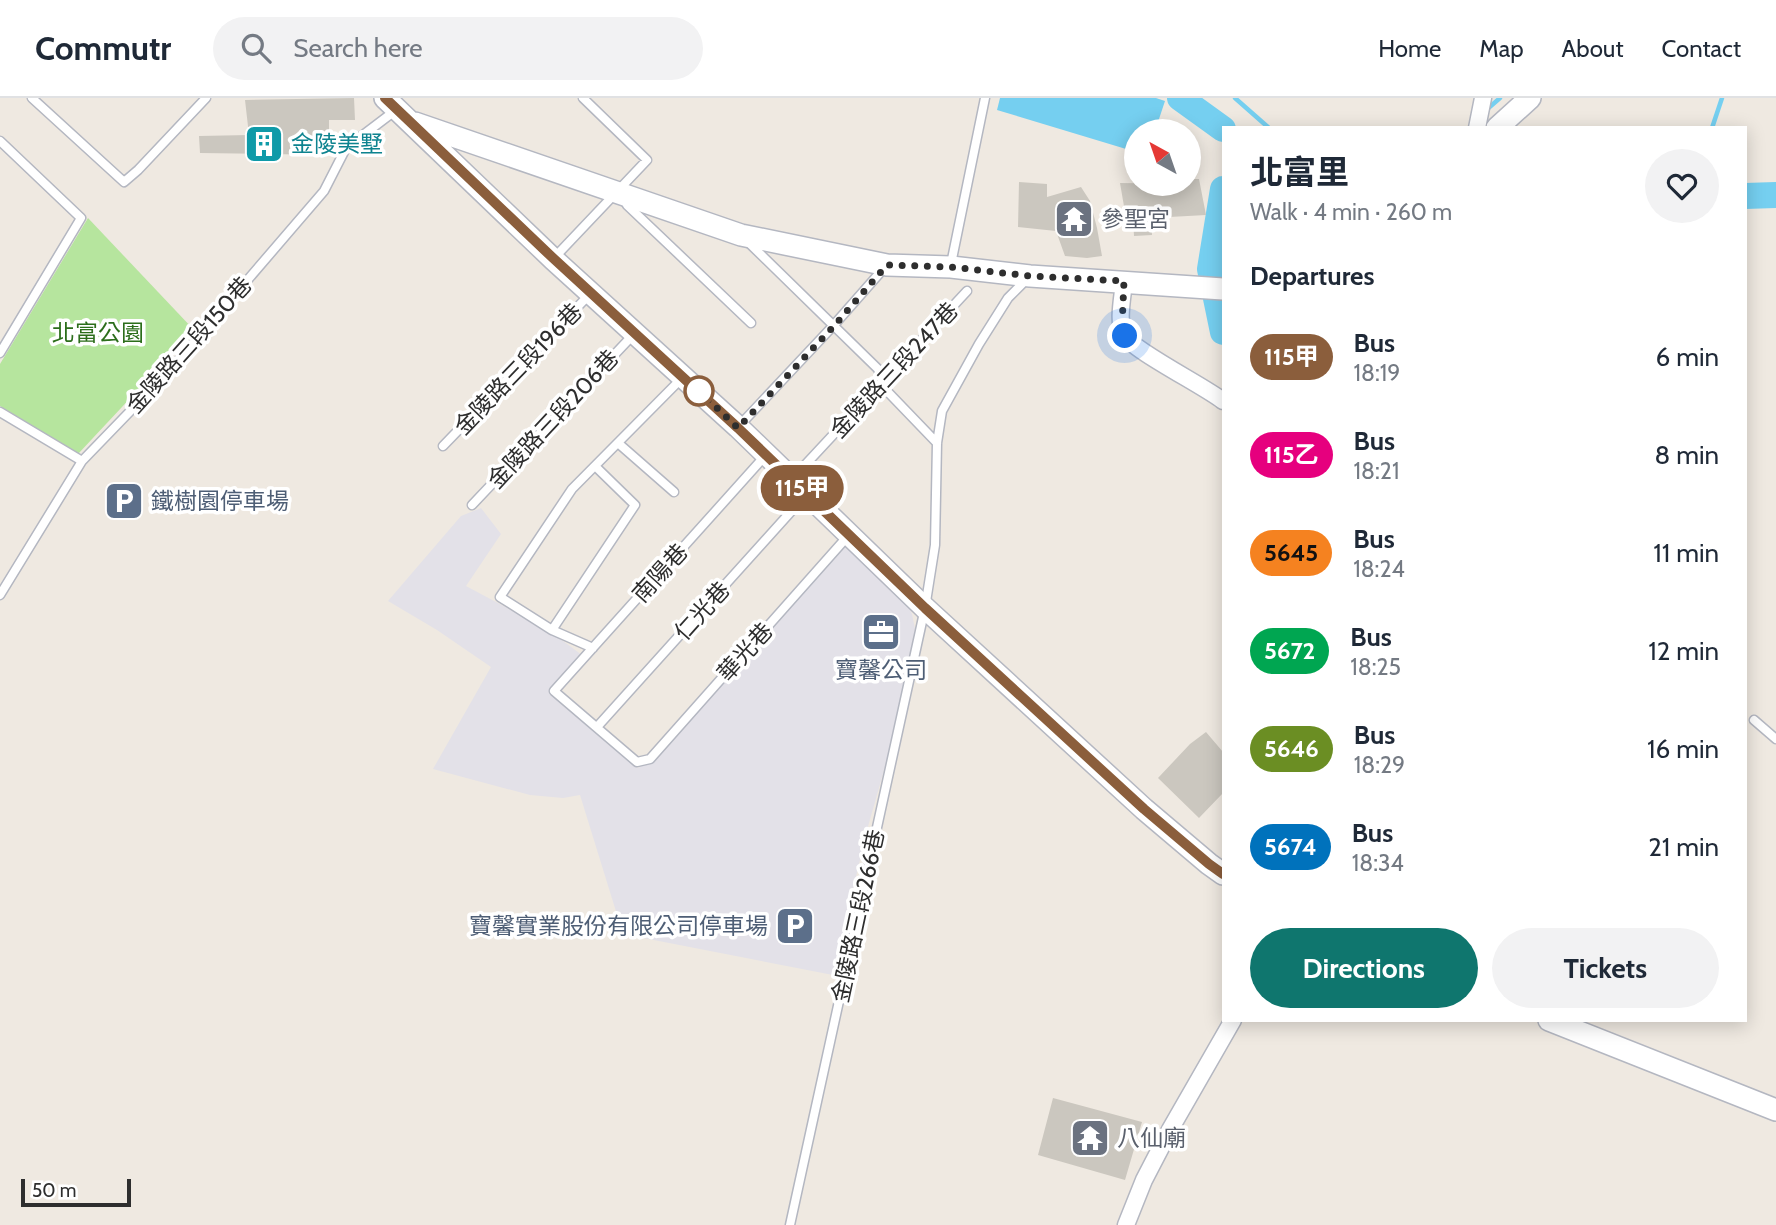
<!DOCTYPE html>
<meta charset="utf-8">
<style>
body{margin:0;font-family:Cabin,"Noto Sans TC",sans-serif;background:#f2f2f3;color:#1f2937;height:100vh;display:flex;flex-direction:column;font-size:26px;white-space:nowrap}
*{box-sizing:border-box;margin:0}
p{font-size:23px;color:#747a83}
.icon{flex:none;width:38px;height:38px;fill:none;stroke:currentColor;stroke-width:2;stroke-linecap:round;stroke-linejoin:round}
.map{position:relative;flex:1;overflow:hidden}
.sheet{position:absolute;left:1222px;top:28px;width:525px;height:896px;display:flex;flex-direction:column;background:#fff;border-radius:0px;box-shadow:0 4px 18px #0003}
.sheet>*{flex:none}
.badge{padding:0 14px;border-radius:23px;font-size:24px;line-height:46px}
.needle{width:46px;rotate:320deg}
.controls{position:absolute;left:1124px;top:21px;display:grid;gap:14px}
.controls a{display:grid;place-items:center;width:77px;height:77px;border-radius:50%;background:#fff;box-shadow:0 4px 18px #0003;font-size:35px}
.scale{position:absolute;left:21px;bottom:18px;width:110px;box-sizing:border-box;padding-left:7px;border:4px solid #2e2e2e;border-top:0;font-size:19px;line-height:24px;white-space:nowrap;color:#2e2e2e;-webkit-text-stroke:5px #fff;paint-order:stroke}
.you{position:absolute;width:35px;height:35px;margin:-18px;border:5px solid #fff;border-radius:50%;background:#1a73e8;box-shadow:0 0 0 10px #1a73e833}
.map>.badge{position:absolute;translate:-50% -50%;box-shadow:0 0 0 4px #fff}
h2{padding:0 28px;font-size:26px;line-height:63px}
.round{display:grid;place-items:center;flex:none;width:74px;height:74px;border-radius:37px;background:#f2f2f3}
.headline{display:flex;align-items:center;justify-content:space-between;height:119px;padding:0 28px}
h1{font-size:33px;font-weight:700;line-height:52px}
.button{display:flex;gap:14px;margin-top:auto;padding:14px 28px}
.button a{flex:1;height:80px;border-radius:42px;background:#0f766e;color:#fff;font-size:28px;font-weight:700;line-height:80px;text-align:center}
.button a+a{background:#f2f2f3;color:#1f2937}
ul{padding:0;list-style:none}
li{display:flex;align-items:center;gap:21px;height:98px;padding:0 28px}
li div{flex:1}
li b{display:block;font-size:26px}
li em{font-style:normal}
li .badge{min-width:77px;font-weight:700;text-align:center}
header{display:flex;align-items:center;gap:42px;box-sizing:border-box;height:98px;padding:0 35px;background:#fff;border-bottom:2px solid #e0e1e3}
header strong{font-size:33px}
nav{display:flex;gap:38px;margin-inline-start:auto;font-size:24px}
.search{width:490px;height:63px;background:#f2f2f3;display:flex;align-items:center;gap:18px;box-sizing:border-box;padding:0 24px;border-radius:38px;color:#747a83;font-size:26px}
.map>svg:first-child{display:block}
.industrial{fill:#e3e1e8}
.green{fill:#b6e59e}
.water{fill:#75cff0}
.lines{fill:none;stroke-linecap:round;stroke-linejoin:round}
.stream{stroke:#75cff0;stroke-width:4.5}
.river{stroke:#75cff0;stroke-width:26}
.building{fill:#cbc7bf}
.lane-casing{stroke:#b4b7c1;stroke-width:11}
.street-casing{stroke:#b4b7c1;stroke-width:19}
.secondary-casing{stroke:#b4b7c1;stroke-width:24}
.lane{stroke:#fff;stroke-width:8}
.street{stroke:#fff;stroke-width:16}
.secondary{stroke:#fff;stroke-width:21}
.line-casing{stroke:#fff;stroke-width:16}
.line{stroke:#8b5e3c;stroke-width:10}
.walk{stroke:#2e2e2e;stroke-width:7;stroke-dasharray:0 12.6}
.stop-dot{fill:#fff;stroke:#8b5e3c;stroke-width:3.5}
.labels{text-anchor:middle;stroke-width:7;stroke-linejoin:round;paint-order:stroke}
.culture-label{font-size:23px;fill:#0d838f;stroke:#fff;text-anchor:start}
.worship-label{font-size:23px;fill:#5b616d;stroke:#fff;text-anchor:start}
.park-label{font-size:23px;fill:#2c6e1b;stroke:#fff}
.street-label{font-size:23px;fill:#2e2e2e;stroke:#fff}
.service-label{font-size:23px;fill:#4e5e75;stroke:#fff;text-anchor:start}
</style>
<header>
<strong>Commutr</strong>
<div class="search"><svg class="icon" aria-label="search" viewBox="0 0 24 24"><circle cx="10" cy="10" r="6"/><path d="M15 15l6 6"/></svg>Search here</div>
<nav><a>Home</a><a>Map</a><a>About</a><a>Contact</a></nav>
</header>
<div class="map">
<svg width="1776" height="1127" viewBox="0 0 1776 1127">
<rect width="100%" height="100%" fill="#efe9e1"/>
<!-- industrial -->
<path class="industrial" d="M481 410 501 436 466 488 548 532 582 557 549 592 638 670 754 546 847 443 905 502 912 516 915 531 888 658 867 732 833 877 623 836 580 697 563 700 530 697 433 671 491 569 437 532 388 503 461 418Z"/>
<!-- green -->
<path class="green" d="M88 120 194 232 78 356 0 308V266Z"/>
<!-- water -->
<path class="water" d="M1000 0H1156L1165 3 1155 33H1136V54L997 12Z"/>
<g class="lines">
<!-- stream -->
<path class="stream" d="M1235 0 1269 30
M1485 13 1500 0
M1712 30 1722 0"/>
<!-- river -->
<path class="river" d="M1180 0 1223 31
M1223 91 1210 171 1223 234
M1745 98 1776 97"/>
</g>
<!-- building -->
<path class="building" d="M354 0 355 22H329V57L200 55 199 38 249 37 245 2Z
M1188 81H1199L1206 117 1151 120 1152 137 1134 138 1133 120H1126L1120 85 1188 86Z
M1019 84 1047 86V99L1081 89 1090 103 1097 130 1102 158 1087 160 1065 158 1056 133 1018 129Z
M1206 634 1223 654V695L1199 720 1158 680 1190 646Z
M1053 1000 1142 1024 1125 1082 1038 1057Z"/>
<g class="lines">
<!-- lane casing -->
<g class="lane-casing">
<path id="lane" d="M32 0 124 84 138 72 206 0
M0 43 81 120 0 255
M625 103 627 107 751 225
M748 144 878 271 885 291 937 345
M554 160 647 62 583 0
M951 166 985 0
M0 314 82 363
M740 327 833 228 885 169
M618 345 674 394
M443 348 590 196
M765 358 554 593 637 664 650 661 847 439
M595 368 635 407 552 532 500 499 572 391 682 280
M792 381 967 193
M472 407 633 237
M0 497 82 363 171 271 324 93 346 50 396 12
M552 532 593 550
M1754 622 1776 641
M597 629 805 398
M790 1127 925 510 935 447 937 345 942 313 979 246 1008 200 1027 181"/>
</g>
<!-- street casing -->
<g class="street-casing">
<path id="street" d="M1477 30 1483 0
M1124 183C1123 198 1117 223 1124 237 1132 252 1204 288 1223 303
M1126 1127 1144 1082 1171 1030 1233 922"/>
</g>
<!-- secondary casing -->
<g class="secondary-casing">
<path id="secondary" d="M385 0 553 161 738 329 925 510 1144 711 1209 766 1223 776
M415 25 741 137 887 167 951 169 1030 178 1223 191
M1497 30 1530 0
M1549 922 1776 1012"/>
</g>
<!-- lane -->
<use href="#lane" class="lane"/>
<!-- street -->
<use href="#street" class="street"/>
<!-- secondary -->
<use href="#secondary" class="secondary"/>
</g>
<g class="lines">
<!-- line casing -->
<g class="line-casing">
<path id="line" d="M385 0 553 160 738 330 925 510 1144 711 1209 766 1223 776"/>
</g>
<!-- line -->
<use href="#line" class="line"/>
<!-- walk -->
<path class="walk" d="M699 293 738 330 834 228 887 167 951 169 1030 178 1124 183 1122 229 1125 238"/>
</g>
<!-- icons -->
<defs>
<g id="building-square" transform="scale(2.0125)"><rect x="-9" y="-9" width="18" height="18" rx="4" fill="#0f9aa8" stroke="#fff"/><path d="M-4-6H4V6H1V3H-1V6H-4ZM-2.5-4.3h1.7v1.8h-1.7ZM.8-4.3h1.7v1.8H.8ZM-2.5-1h1.7V.8h-1.7ZM.8-1h1.7V.8H.8Z" fill="#fff"/></g>
<g id="temple-square" transform="scale(2.0125)"><rect x="-9" y="-9" width="18" height="18" rx="4" fill="#6b7280" stroke="#fff"/><path d="M0-6L5-2H3V0L6.5 2.5H4V6H1.5V3h-3V6H-4V2.5H-6.5L-3 0V-2H-5Z" fill="#fff"/></g>
<g id="parking-square" transform="scale(2.0125)"><rect x="-9" y="-9" width="18" height="18" rx="4" fill="#5c6f8a" stroke="#fff"/><path d="M-3.5-5.5H1a3.5 3.5 0 0 1 0 7H-1V5.5H-3.5ZM-1-3.4V-.6H.8a1.4 1.4 0 0 0 0-2.8Z" fill="#fff"/></g>
<g id="office-square" transform="scale(2.0125)"><rect x="-9" y="-9" width="18" height="18" rx="4" fill="#5c6f8a" stroke="#fff"/><path d="M-6-3h4V-5.5h4V-3h4V5H-6ZM-1-4.5V-3h2v-1.5ZM-6 0V1H6V0Z" fill="#fff"/></g>
</defs>
<g fill-rule="evenodd">
<use href="#building-square" x="264" y="46"/>
<use href="#temple-square" x="1074" y="121"/>
<use href="#parking-square" x="124" y="403"/>
<use href="#office-square" x="881" y="534"/>
<use href="#parking-square" x="795" y="828"/>
<use href="#temple-square" x="1090" y="1040"/>
</g>
<!-- markers -->
<circle class="stop-dot" cx="699" cy="293" r="14"/>
<g class="labels">
<!-- culture labels -->
<g class="culture-label">
<text x="291" y="54">金陵美墅</text>
</g>
<!-- worship labels -->
<g class="worship-label">
<text x="1101" y="129">參聖宮</text>
<text x="1117" y="1048">八仙廟</text>
</g>
<!-- park labels -->
<g class="park-label">
<text x="98" y="243">北富公園</text>
</g>
<!-- street labels -->
<g class="street-label">
<text transform="translate(189 247) rotate(-48)" y="8">金陵路三段150巷</text>
<text transform="translate(518 271) rotate(-46)" y="8">金陵路三段196巷</text>
<text transform="translate(894 272) rotate(-47)" y="8">金陵路三段247巷</text>
<text transform="translate(553 321) rotate(-47)" y="8">金陵路三段206巷</text>
<text transform="translate(660 475) rotate(-48)" y="8">南陽巷</text>
<text transform="translate(702 513) rotate(-48)" y="8">仁光巷</text>
<text transform="translate(745 554) rotate(-48)" y="8">華光巷</text>
<text transform="translate(858 818) rotate(-78)" y="8">金陵路三段266巷</text>
</g>
<!-- service labels -->
<g class="service-label">
<text x="151" y="411">鐵樹園停車場</text>
<text x="881" y="580" text-anchor="middle">寶馨公司</text>
<text x="768" y="836" text-anchor="end">寶馨實業股份有限公司停車場</text>
</g>
</g>
</svg>
<div class="controls">
<a><svg class="needle" viewBox="-14 -14 28 28"><path d="M0-13l5 13h-10z" fill="#e53935"/><path d="M0 13l5-13h-10z" fill="#747a83"/></svg></a>
</div>
<div class="scale">50 m</div>
<div class="you" style="left:1125px;top:238px"></div>
<b class="badge" style="left:802px;top:390px;background:#8b5e3c;color:#fff">115甲</b>
<section class="sheet">
<div class="headline"><div><h1>北富里</h1><p>Walk · 4 min · 260 m</p></div><a class="round"><svg class="icon" aria-label="heart" viewBox="0 0 24 24"><path d="M12 20l-8-8c-3-5 5-10 8-4 3-6 11-1 8 4z"/></svg></a></div>
<h2>Departures</h2>
<ul>
<li><span class="badge" style="background:#8b5e3c;color:#fff">115甲</span><div><b>Bus</b><p>18:19</p></div><em>6 min</em></li>
<li><span class="badge" style="background:#e6007e;color:#fff">115乙</span><div><b>Bus</b><p>18:21</p></div><em>8 min</em></li>
<li><span class="badge" style="background:#f58220;color:#111">5645</span><div><b>Bus</b><p>18:24</p></div><em>11 min</em></li>
<li><span class="badge" style="background:#00a651;color:#fff">5672</span><div><b>Bus</b><p>18:25</p></div><em>12 min</em></li>
<li><span class="badge" style="background:#6b8e23;color:#fff">5646</span><div><b>Bus</b><p>18:29</p></div><em>16 min</em></li>
<li><span class="badge" style="background:#0072bc;color:#fff">5674</span><div><b>Bus</b><p>18:34</p></div><em>21 min</em></li>
</ul>
<div class="button"><a>Directions</a><a>Tickets</a></div>
</section>
</div>
